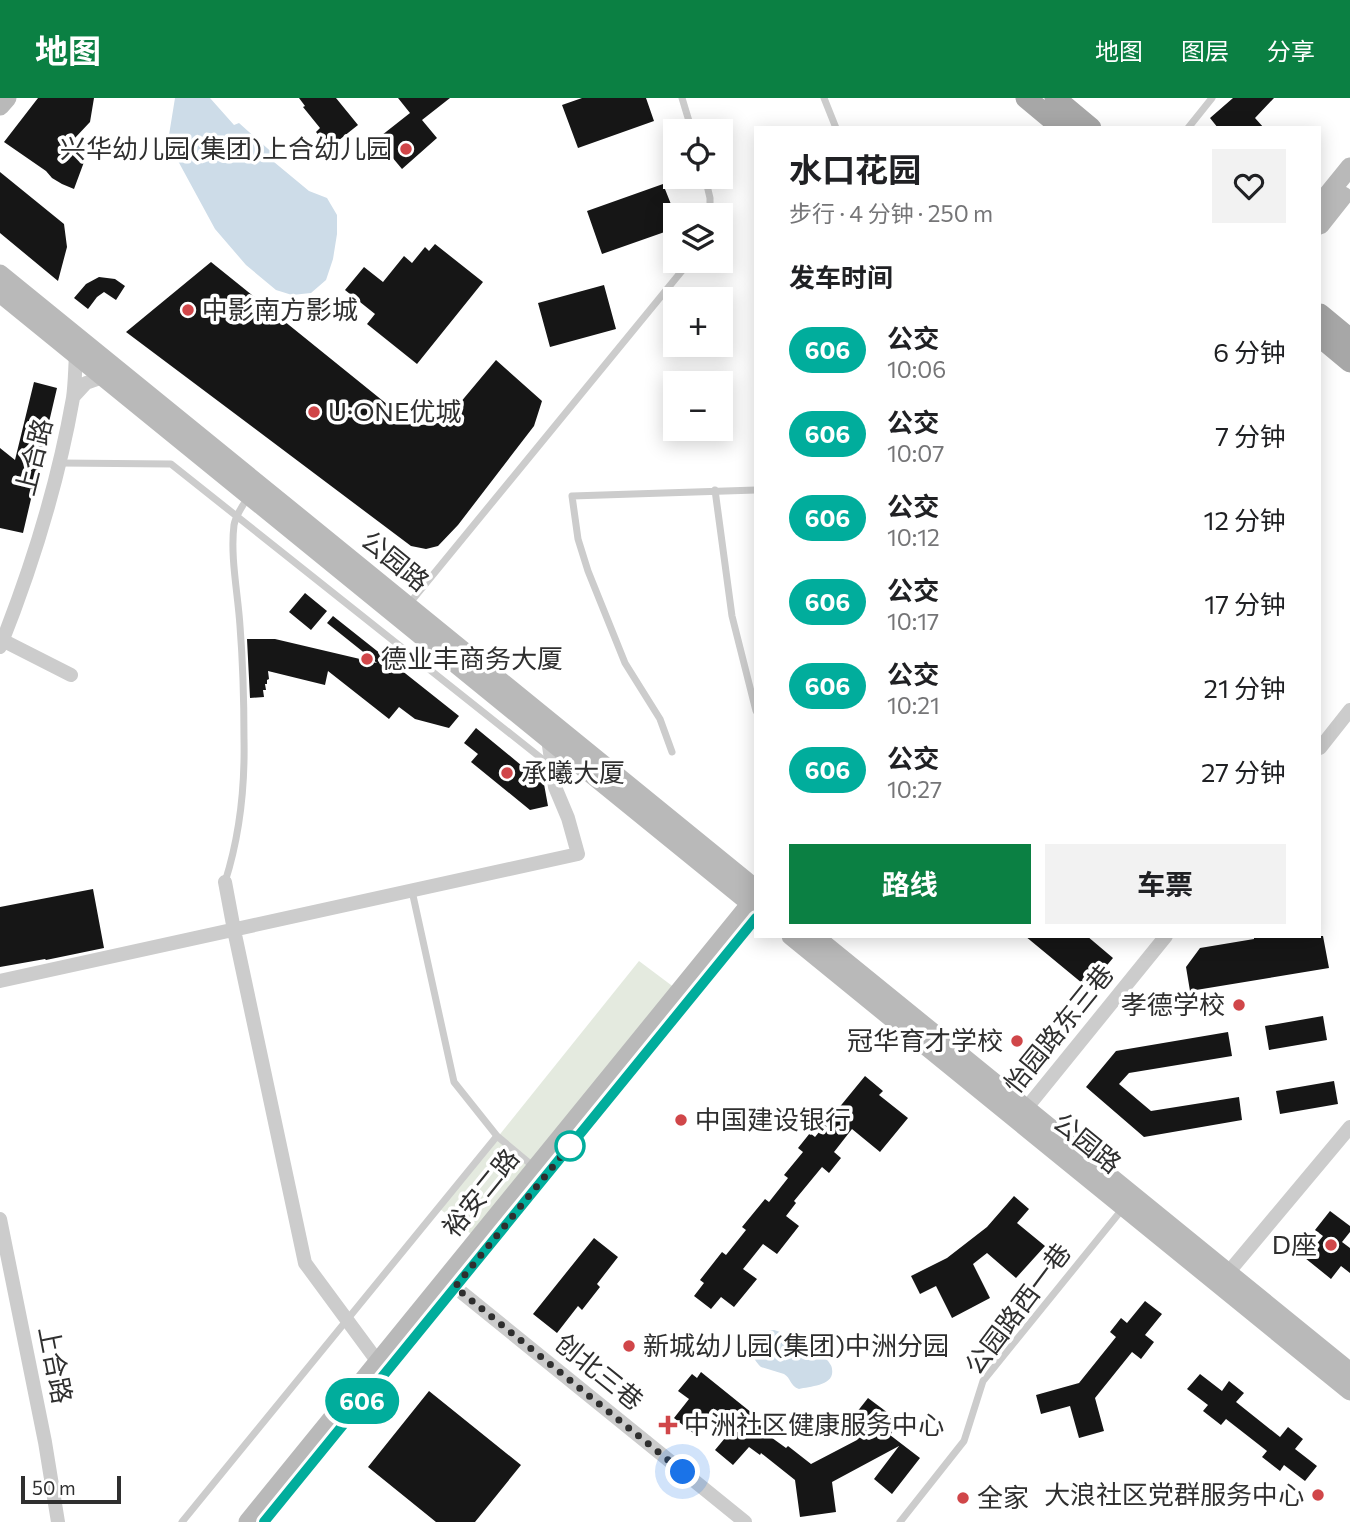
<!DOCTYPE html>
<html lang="zh">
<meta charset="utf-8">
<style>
body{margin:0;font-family:Commissioner,"Noto Sans SC",sans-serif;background:#f2f2f2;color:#202124;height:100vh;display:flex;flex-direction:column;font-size:26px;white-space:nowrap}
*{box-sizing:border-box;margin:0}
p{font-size:23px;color:#757577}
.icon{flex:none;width:38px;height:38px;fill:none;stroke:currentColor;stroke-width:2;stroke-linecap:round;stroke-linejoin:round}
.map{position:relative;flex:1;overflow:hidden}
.panel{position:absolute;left:754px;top:28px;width:567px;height:812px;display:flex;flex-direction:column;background:#fff;border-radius:0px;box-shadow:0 4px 18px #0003}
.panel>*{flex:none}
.badge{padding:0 14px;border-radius:23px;font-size:24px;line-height:46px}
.fabs{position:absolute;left:663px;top:21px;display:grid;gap:14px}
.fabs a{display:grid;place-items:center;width:70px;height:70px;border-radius:0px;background:#fff;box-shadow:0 4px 18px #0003;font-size:35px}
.scale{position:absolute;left:21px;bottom:18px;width:100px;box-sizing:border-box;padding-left:7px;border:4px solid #2f2f2f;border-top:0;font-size:19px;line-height:24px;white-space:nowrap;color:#2f2f2f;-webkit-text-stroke:5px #fff;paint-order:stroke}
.you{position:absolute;width:35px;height:35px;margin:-18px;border:5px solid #fff;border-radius:50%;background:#1a73e8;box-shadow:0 0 0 10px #1a73e833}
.map>.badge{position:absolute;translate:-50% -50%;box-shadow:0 0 0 4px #fff}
h2{padding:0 35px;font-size:26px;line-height:63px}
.round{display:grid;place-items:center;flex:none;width:74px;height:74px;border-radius:0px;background:#f2f2f2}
.summary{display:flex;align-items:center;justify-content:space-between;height:119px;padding:0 35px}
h1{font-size:33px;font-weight:700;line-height:52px}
.action{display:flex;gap:14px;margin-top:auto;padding:14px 35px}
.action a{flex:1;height:80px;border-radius:0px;background:#0b8043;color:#fff;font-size:28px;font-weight:700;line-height:80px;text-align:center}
.action a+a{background:#f2f2f2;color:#202124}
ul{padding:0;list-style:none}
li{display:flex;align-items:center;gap:21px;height:84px;padding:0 35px}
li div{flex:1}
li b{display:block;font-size:26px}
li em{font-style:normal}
li .badge{min-width:77px;font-weight:700;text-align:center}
header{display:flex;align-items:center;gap:42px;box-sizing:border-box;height:98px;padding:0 35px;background:#0b8043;color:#fff}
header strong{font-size:33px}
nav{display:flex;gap:38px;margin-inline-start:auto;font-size:24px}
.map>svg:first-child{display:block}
.green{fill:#e4eadf}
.water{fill:#cddce8}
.building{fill:#161616}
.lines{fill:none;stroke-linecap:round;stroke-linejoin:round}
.service{stroke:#ccc;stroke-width:7}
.minor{stroke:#ccc;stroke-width:14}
.secondary{stroke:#b9b9b9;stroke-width:19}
.primary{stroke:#a7a7a7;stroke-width:21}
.line-casing{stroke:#fff;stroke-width:16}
.line{stroke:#01ad9c;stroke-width:10}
.walk{stroke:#2f2f2f;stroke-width:7;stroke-dasharray:0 12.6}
.poi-dot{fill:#d04649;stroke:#fff;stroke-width:2.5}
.stop-dot{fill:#fff;stroke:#01ad9c;stroke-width:3.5}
.labels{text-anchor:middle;stroke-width:7;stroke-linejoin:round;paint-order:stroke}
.poi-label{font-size:26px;fill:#2f2f2f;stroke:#fff;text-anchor:start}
.street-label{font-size:26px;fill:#2f2f2f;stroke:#fff}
</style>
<header>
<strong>地图</strong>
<nav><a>地图</a><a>图层</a><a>分享</a></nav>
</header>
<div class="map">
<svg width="1350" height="1424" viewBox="0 0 1350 1424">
<rect width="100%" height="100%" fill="#fff"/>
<!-- green -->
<path class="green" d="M639 863 675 890 475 1139 440 1111Z"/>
<!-- water -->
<path class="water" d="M175 0H210L234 27 239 25 276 58 274 64 309 93 327 100 337 117V136L333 161 326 182 311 195 292 197 276 192 246 167 215 131 171 50 169 37Z
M774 1232C789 1236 798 1248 811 1255 816 1258 822 1259 827 1262 829 1264 832 1268 832 1271 835 1288 810 1288 799 1291 790 1288 791 1280 784 1276L761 1269C745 1254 752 1235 774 1232Z"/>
<!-- building -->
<path class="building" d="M38 0H94L90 24 74 41 85 48 84 64 74 91 62 86 52 80 46 73 4 44Z
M299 0H336L358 27 329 50 316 34 320 30 303 9 305 8Z
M398 0H450L422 22 437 40 402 71 377 41 410 15Z
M582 0H646L654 23 578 50 562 7Z
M1233 0H1274L1255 20 1264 30H1218L1210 20Z
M0 74 64 126 67 149 58 183 0 135Z
M663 86 676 119V130L602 156 587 113Z
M435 146 483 184 417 266 367 226 375 216 345 192 364 169 383 184 404 158 412 165 425 149 429 153Z
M211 164 414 328 444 324 496 262 542 303 534 328 458 427 438 448 426 451 411 448 126 234Z
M99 179 115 181 125 188 116 202 104 194 97 199 88 211 74 200 86 186Z
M604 187 616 231 550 249 538 205Z
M34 284 57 290 23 435 0 430V350L15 362Z
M305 495 327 513 311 532 289 514Z
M333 518 459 618 449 630 415 621 399 609 389 621 328 573 325 587 268 573 269 581 267 582V586H265L266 592H263L264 599 250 600 247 541H275L377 565 327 525Z
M476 630 544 686 548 708 530 712 471 664 478 656 464 645Z
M93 791 104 850 46 862 45 861 0 869V809Z
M1025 838H1087L1113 860 1088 890Z
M1254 838H1323L1329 870 1190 893 1186 869 1200 850 1254 841Z
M1323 918 1327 942 1269 952 1265 928Z
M1228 934 1232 958 1129 975 1119 986 1151 1013 1239 999 1242 1022 1144 1039 1086 989 1116 953Z
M865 978 883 993 879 997 908 1020 880 1054 852 1031 834 1054 841 1060 829 1075 822 1069 794 1103 796 1105 786 1118 799 1128 777 1156 763 1146 743 1171 757 1181 734 1209 721 1199 711 1211 694 1198 704 1185 700 1182 722 1154 726 1157 746 1132 742 1129 765 1101 769 1104 788 1080 784 1077 803 1054 798 1050 810 1035 815 1039Z
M1334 983 1338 1006 1280 1016 1276 993Z
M1014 1098 1029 1111 1017 1125 1045 1148 1016 1180 987 1155 973 1166 990 1200 952 1220 936 1188 920 1196 911 1178 947 1160 987 1129Z
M1330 1113 1350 1128V1134L1342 1144 1350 1150V1175L1341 1168 1331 1181 1305 1160 1323 1138 1315 1132Z
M594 1140 618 1159 597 1186 600 1189 582 1212 578 1208 557 1235 533 1216Z
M1145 1203 1162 1216 1145 1237 1154 1244 1141 1261 1132 1254 1095 1300 1104 1333 1079 1340 1070 1308 1041 1316 1036 1297 1079 1285 1116 1239 1110 1234 1121 1220 1127 1225Z
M701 1274 773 1332 768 1337 786 1350 788 1348 811 1366 857 1342 867 1329 853 1319 868 1300 900 1324 890 1337 920 1360 892 1396 874 1381 899 1348 832 1384 836 1414 800 1419 795 1382 761 1355 760 1357 749 1349 733 1367 715 1352 730 1334 708 1316 693 1335 674 1320 689 1301 678 1293 692 1276 697 1280Z
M1200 1276 1222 1293 1229 1283 1244 1295 1236 1304 1280 1339 1288 1329 1303 1341 1295 1351 1317 1368 1305 1383 1284 1367 1280 1373 1262 1359 1267 1353 1226 1321 1221 1327 1203 1313 1208 1307 1187 1291Z
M429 1293 521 1367 475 1424H436L368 1369Z"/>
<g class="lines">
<!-- service -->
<path class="service" d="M682 0 692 33
M824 0 836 30
M1188 30 1212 0
M705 79 710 100V117
M60 365 171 366 551 668
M715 392 732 518 756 613
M409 506 690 163
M672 654 660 621 625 565 588 473 578 441 572 398 756 392
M225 784C240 737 245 690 244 641 244 604 243 566 240 528 238 496 230 459 234 427 236 416 243 407 249 398
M497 1038 534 1069
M182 1424 497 1038 454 984 412 793
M900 1424 964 1343 983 1283 1124 1109"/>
<!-- minor -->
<path class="minor" d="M74 298 86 285 103 279
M0 541 71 577
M0 549C32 469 58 385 73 300 75 286 75 272 76 257
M1320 650 1350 612
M225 784 234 832 305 1165 378 1264 387 1272
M0 883 578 756 568 720 555 689 548 641
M1020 1018 1166 838
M0 1121 45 1344 58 1424
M1222 1182 1350 1029
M455 1189 745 1424"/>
<!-- secondary -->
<path class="secondary" d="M0 8 7 0
M1320 106 1350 69
M1320 127 1343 98
M0 176 756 791
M0 195 756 810
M791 838 1350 1293
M814 838 1350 1274
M248 1424 756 799"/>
<!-- primary -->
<path class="primary" d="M1026 0 1062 30
M1055 0 1091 30
M1320 216 1350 241
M1320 239 1350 264"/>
</g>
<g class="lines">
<!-- line casing -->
<g class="line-casing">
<path id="line" d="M264 1424 756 820"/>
</g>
<!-- line -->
<use href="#line" class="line"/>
<!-- walk -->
<path class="walk" d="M570 1048 577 1039 455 1189 683 1374"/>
</g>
<!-- markers -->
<g class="poi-dot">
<circle cx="406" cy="51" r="7"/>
<circle cx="188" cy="212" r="7"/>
<circle cx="314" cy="314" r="7"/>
<circle cx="367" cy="561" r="7"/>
<circle cx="507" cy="675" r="7"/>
<circle cx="1239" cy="907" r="7"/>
<circle cx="1017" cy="943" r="7"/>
<circle cx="681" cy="1022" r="7"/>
<circle cx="1331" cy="1147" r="7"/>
<circle cx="629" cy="1248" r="7"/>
<path d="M664.5 1316.5h7v7h7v7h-7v7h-7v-7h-7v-7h7z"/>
<circle cx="1318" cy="1397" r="7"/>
<circle cx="963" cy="1400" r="7"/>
</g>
<circle class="stop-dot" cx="570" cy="1048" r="14"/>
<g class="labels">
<!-- poi labels -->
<g class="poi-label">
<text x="392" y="60" text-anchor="end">兴华幼儿园(集团)上合幼儿园</text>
<text x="202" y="221">中影南方影城</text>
<text x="328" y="323">U·ONE优城</text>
<text x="381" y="570">德业丰商务大厦</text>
<text x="521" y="684">承曦大厦</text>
<text x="1225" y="916" text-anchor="end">孝德学校</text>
<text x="1003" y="952" text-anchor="end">冠华育才学校</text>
<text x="695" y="1031">中国建设银行</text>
<text x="1317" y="1156" text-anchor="end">D座</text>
<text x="643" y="1257">新城幼儿园(集团)中洲分园</text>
<text x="684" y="1336">中洲社区健康服务中心</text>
<text x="1304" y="1406" text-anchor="end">大浪社区党群服务中心</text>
<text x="977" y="1409">全家</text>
</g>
<!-- street labels -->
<g class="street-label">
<text transform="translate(34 359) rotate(-76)" y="9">上合路</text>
<text transform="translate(395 463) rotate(39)" y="9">公园路</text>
<text transform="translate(1059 931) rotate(-51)" y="9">怡园路东三巷</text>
<text transform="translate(1087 1045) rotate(39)" y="9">公园路</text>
<text transform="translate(481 1095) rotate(-51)" y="9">裕安二路</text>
<text transform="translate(1018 1211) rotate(-53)" y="9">公园路西一巷</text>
<text transform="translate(55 1267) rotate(79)" y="9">上合路</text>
<text transform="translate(599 1274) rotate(39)" y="9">创北三巷</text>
</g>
</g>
</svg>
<div class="fabs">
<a><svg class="icon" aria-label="locate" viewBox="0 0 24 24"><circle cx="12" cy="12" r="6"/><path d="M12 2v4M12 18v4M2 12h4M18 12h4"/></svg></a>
<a><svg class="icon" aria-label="layers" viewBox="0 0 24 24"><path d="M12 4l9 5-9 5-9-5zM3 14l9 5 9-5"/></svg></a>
<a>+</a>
<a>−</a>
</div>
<div class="scale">50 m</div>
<div class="you" style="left:683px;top:1374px"></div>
<b class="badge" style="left:362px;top:1303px;background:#01ad9c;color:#fff">606</b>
<section class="panel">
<div class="summary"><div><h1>水口花园</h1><p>步行 · 4 分钟 · 250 m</p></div><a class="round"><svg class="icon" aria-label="heart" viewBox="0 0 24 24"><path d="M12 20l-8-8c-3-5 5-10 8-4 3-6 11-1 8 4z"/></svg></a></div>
<h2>发车时间</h2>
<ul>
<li><span class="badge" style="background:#01ad9c;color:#fff">606</span><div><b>公交</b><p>10:06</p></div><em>6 分钟</em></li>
<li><span class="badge" style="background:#01ad9c;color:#fff">606</span><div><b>公交</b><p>10:07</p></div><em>7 分钟</em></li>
<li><span class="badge" style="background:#01ad9c;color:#fff">606</span><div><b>公交</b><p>10:12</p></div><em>12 分钟</em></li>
<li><span class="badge" style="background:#01ad9c;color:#fff">606</span><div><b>公交</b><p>10:17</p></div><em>17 分钟</em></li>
<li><span class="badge" style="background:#01ad9c;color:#fff">606</span><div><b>公交</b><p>10:21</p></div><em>21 分钟</em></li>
<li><span class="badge" style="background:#01ad9c;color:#fff">606</span><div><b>公交</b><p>10:27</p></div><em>27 分钟</em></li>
</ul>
<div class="action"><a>路线</a><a>车票</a></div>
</section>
</div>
